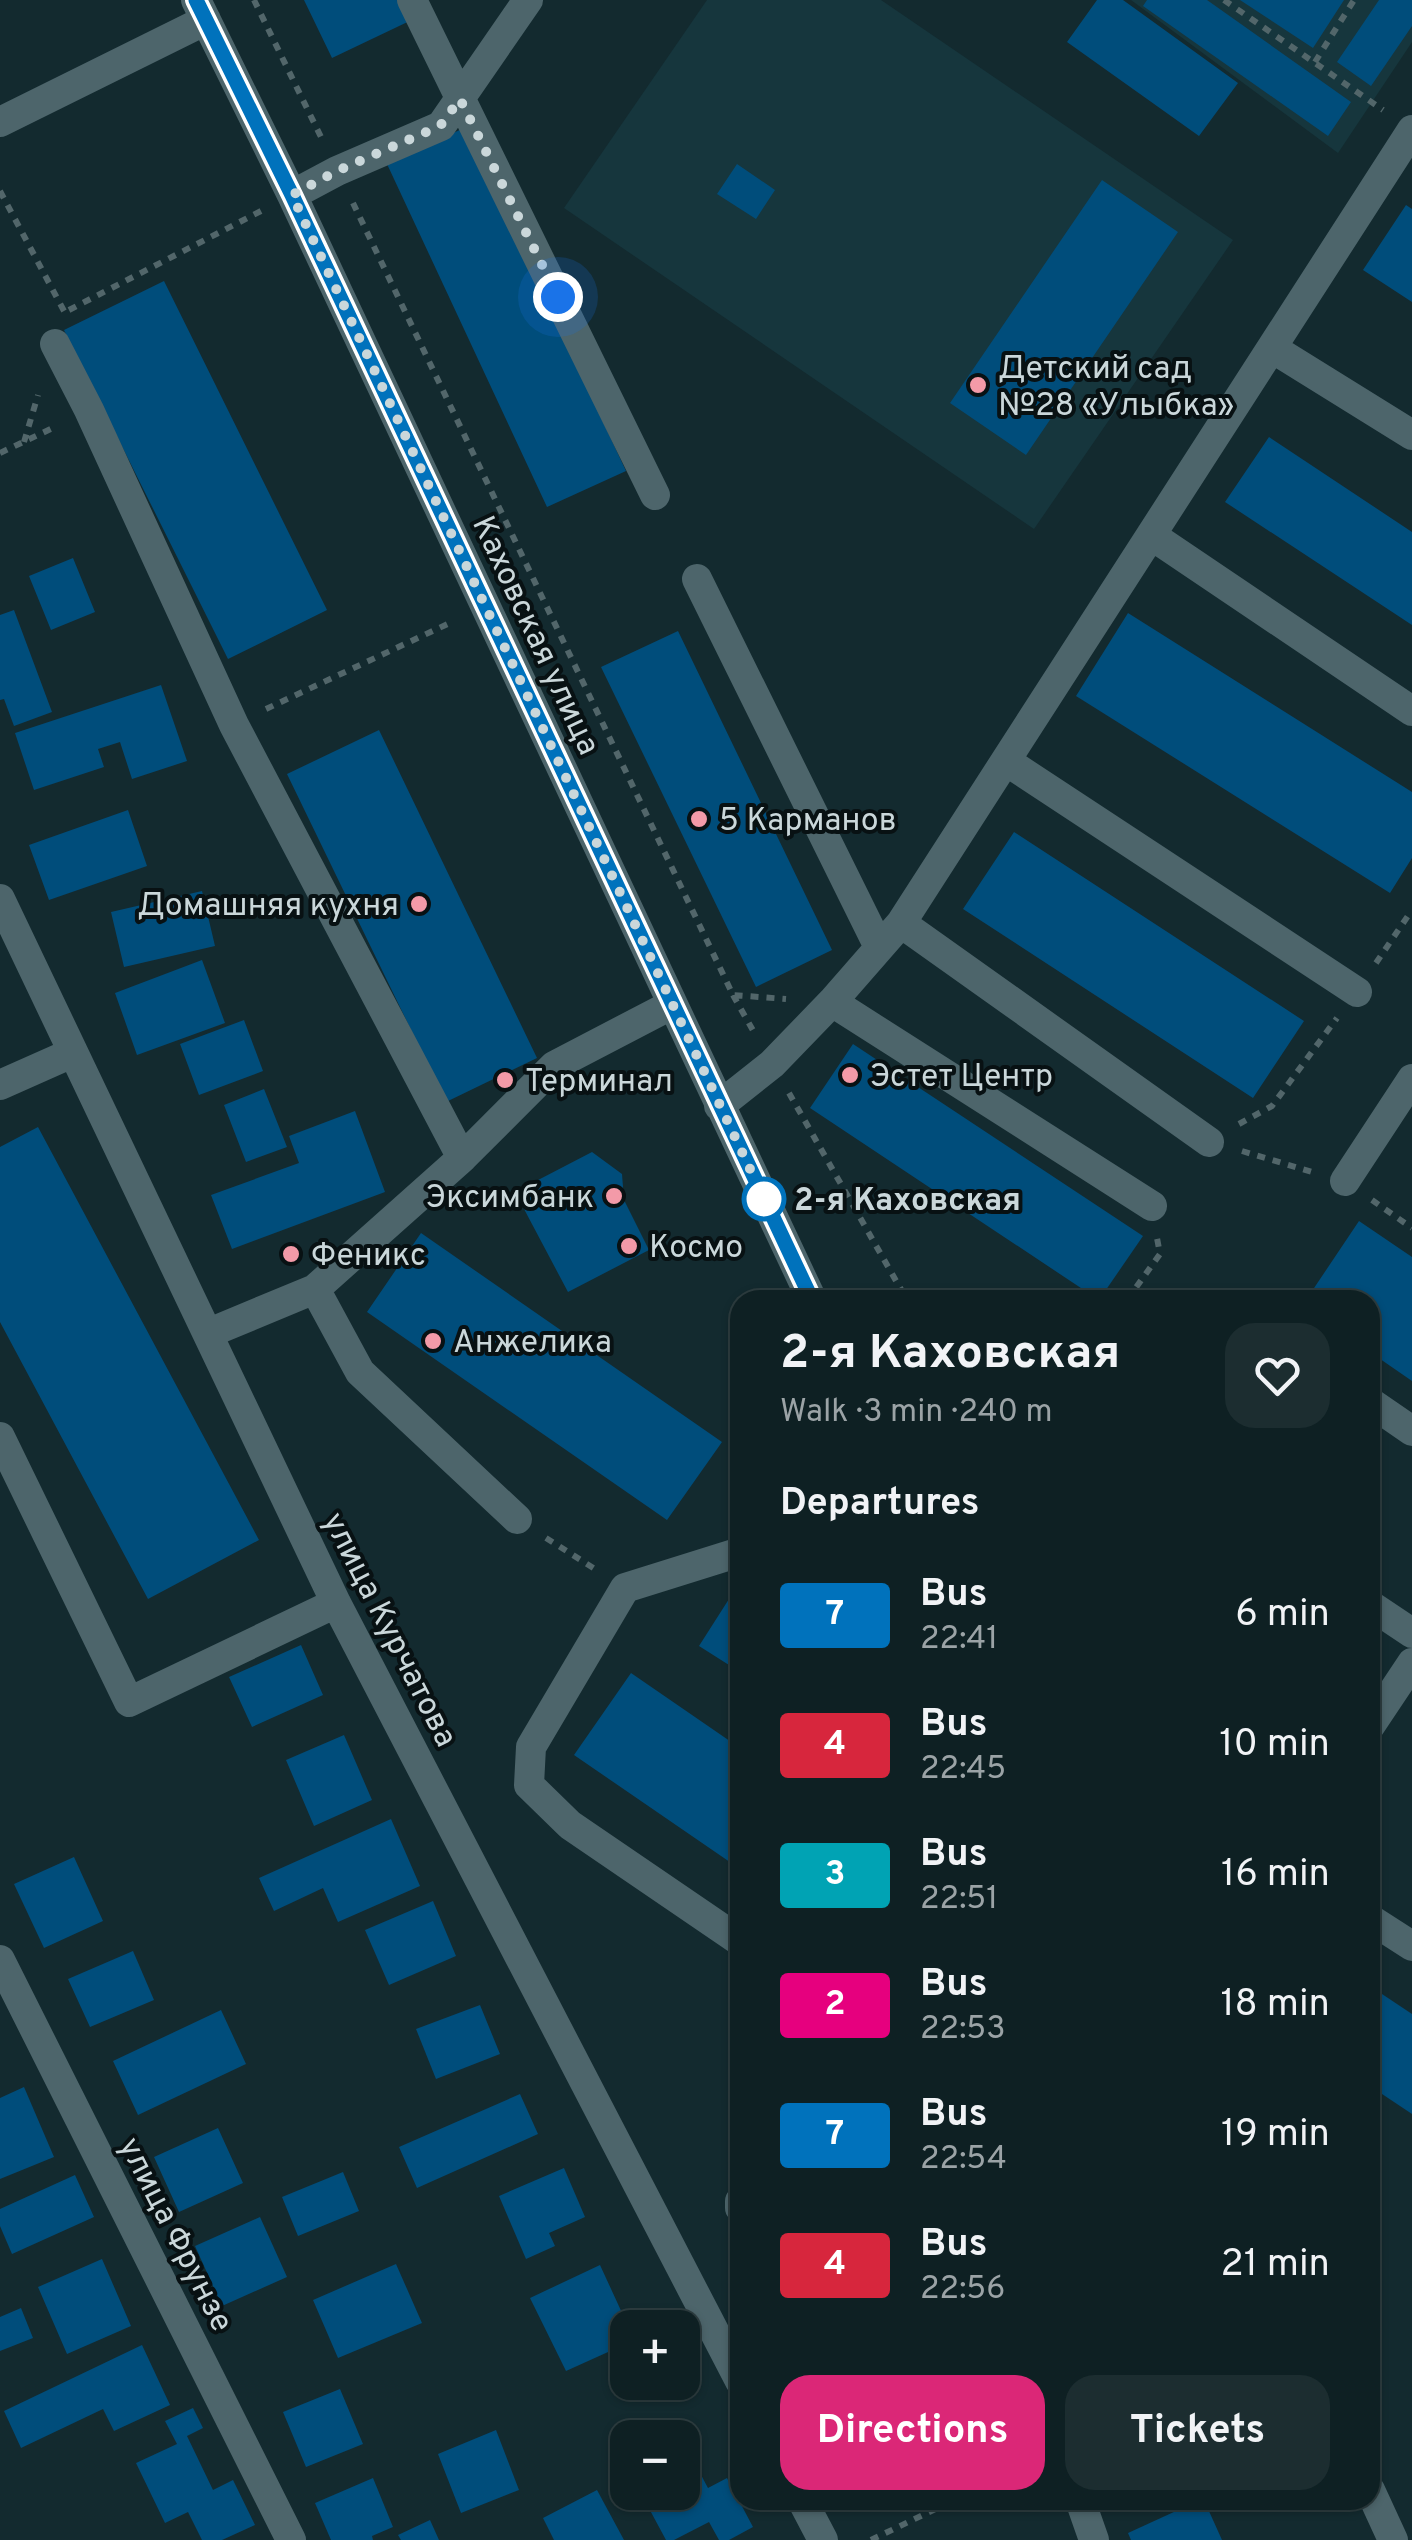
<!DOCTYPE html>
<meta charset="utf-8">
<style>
body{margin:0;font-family:Overpass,sans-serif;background:#1c2d30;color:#f1f3f6;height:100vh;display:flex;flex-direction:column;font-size:38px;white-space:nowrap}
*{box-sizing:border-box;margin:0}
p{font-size:32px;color:#9ba3a6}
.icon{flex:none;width:55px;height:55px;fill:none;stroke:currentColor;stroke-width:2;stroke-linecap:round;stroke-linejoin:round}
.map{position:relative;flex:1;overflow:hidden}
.details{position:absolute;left:730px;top:1290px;width:650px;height:1220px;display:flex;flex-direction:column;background:#0e2023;border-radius:30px;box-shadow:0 2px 8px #0004,0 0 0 2px #2e3e41}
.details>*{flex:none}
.badge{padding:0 20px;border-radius:8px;font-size:35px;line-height:65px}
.fabs{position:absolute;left:610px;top:2310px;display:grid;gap:20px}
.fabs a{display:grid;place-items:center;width:90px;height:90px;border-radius:20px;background:#0e2023;box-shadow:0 2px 8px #0004,0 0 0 2px #2e3e41;font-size:50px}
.you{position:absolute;width:50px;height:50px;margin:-25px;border:8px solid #fff;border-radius:50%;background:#1a73e8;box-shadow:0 0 0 15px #1a73e833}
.map>.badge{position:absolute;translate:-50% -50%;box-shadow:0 0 0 5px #fff}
h2{padding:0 50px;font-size:38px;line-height:90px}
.round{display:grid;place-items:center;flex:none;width:105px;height:105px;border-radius:30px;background:#1c2d30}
.headline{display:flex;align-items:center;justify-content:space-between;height:170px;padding:0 50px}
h1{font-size:48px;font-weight:700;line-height:75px}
.button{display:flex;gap:20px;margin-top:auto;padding:20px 50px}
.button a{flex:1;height:115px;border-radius:30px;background:#db2777;color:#fff;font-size:40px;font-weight:700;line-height:115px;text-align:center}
.button a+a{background:#1c2d30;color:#f1f3f6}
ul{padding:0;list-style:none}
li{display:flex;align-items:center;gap:30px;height:130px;padding:0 50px}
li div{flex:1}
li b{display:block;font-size:38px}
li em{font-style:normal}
li .badge{min-width:110px;font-weight:700;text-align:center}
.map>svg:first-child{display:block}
.built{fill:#16363d}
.building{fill:#004d7b}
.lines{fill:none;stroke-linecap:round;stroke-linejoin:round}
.path{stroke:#52666a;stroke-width:6;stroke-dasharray:8 8;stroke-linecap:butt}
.minor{stroke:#4d656b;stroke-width:30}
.line-casing{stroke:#fff;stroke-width:22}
.line{stroke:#0072bc;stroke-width:15}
.walk{stroke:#cad7da;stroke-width:10;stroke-dasharray:0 18}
.poi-dot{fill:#f39aa8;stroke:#081113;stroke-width:4}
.stop-dot{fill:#fff;stroke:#0072bc;stroke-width:5}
.labels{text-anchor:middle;stroke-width:8;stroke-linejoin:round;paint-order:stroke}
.poi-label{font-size:32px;fill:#cad7da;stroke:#081113;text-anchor:start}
.street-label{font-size:32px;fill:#cad7da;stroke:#081113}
.stop-label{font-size:32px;font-weight:bold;fill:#cad7da;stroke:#081113;text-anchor:start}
</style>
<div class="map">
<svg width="1412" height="2540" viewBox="0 0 1412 2540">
<rect width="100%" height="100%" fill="#132a2f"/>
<!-- built -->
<path class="built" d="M707 0H881L1233 240 1034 529 564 208Z
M1131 0H1412V42L1338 153Z"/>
<!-- building -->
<path class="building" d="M304 0H410L418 17 332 58Z
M1097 0H1123L1238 83 1199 136 1067 42Z
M1147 0H1207L1351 102 1328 136 1143 6Z
M1240 0H1344L1313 48Z
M1379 0H1412V26L1371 86 1337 62Z
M466 127 626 471 547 507 387 164Z
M737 164 775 190 756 219 717 194Z
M1102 180 1178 232 1026 455 950 403Z
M1406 205 1412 209V302L1363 270Z
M164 281 327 610 228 659 64 330Z
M1269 437 1412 532V625L1225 502Z
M73 558 95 612 51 630 29 576Z
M14 610 52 712 14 726 4 699 0 700V615Z
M1128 613 1412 792V858L1390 893 1076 696Z
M678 631 832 950 756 987 601 667Z
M161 685 187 761 132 779 120 742 98 749 104 767 34 790 15 733Z
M379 730 537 1058 446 1102 287 774Z
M128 810 147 866 49 900 29 845Z
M1014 832 1304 1021 1253 1098 963 909Z
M202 891 215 946 124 967 111 912Z
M202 960 225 1023 137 1055 115 993Z
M244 1020 263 1071 199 1095 180 1044Z
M853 1044 1143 1236 1099 1300 810 1108Z
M264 1089 287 1147 246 1162 224 1105Z
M355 1111 385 1192 232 1249 211 1195 299 1163 289 1136Z
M38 1127 259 1540 148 1599 0 1322V1147Z
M592 1152 622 1174 624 1200 649 1250 568 1292 515 1192Z
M1359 1221 1412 1257V1381L1370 1352V1300H1306Z
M421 1233 722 1442 667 1520 367 1312Z
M736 1588 740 1591V1672L699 1646Z
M301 1645 323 1695 252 1727 229 1677Z
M631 1673 740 1748V1869L574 1755Z
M344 1735 372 1800 314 1826 286 1760Z
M391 1819 420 1886 338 1922 323 1888 274 1911 259 1878Z
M74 1857 103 1921 44 1948 14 1884Z
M433 1901 456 1956 389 1985 365 1930Z
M133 1951 154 2000 90 2027 68 1979Z
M1370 1986 1412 2014V2114L1370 2086Z
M480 2005 500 2054 436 2079 416 2029Z
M221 2010 246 2064 138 2115 113 2061Z
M24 2087 54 2157 0 2179V2098Z
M520 2094 538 2134 417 2188 399 2147Z
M218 2128 243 2183 179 2212 154 2157Z
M564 2168 585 2217 549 2233 555 2246 526 2259 499 2196Z
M343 2172 359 2211 298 2236 282 2197Z
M75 2175 94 2217 12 2254 0 2226V2209Z
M260 2217 287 2277 222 2306 195 2246Z
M102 2259 131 2326 67 2354 38 2287Z
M396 2264 422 2323 338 2358 313 2300Z
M600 2265 629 2328 628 2343 566 2371 530 2298Z
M21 2308 33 2338 0 2351V2317Z
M142 2345 170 2405 114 2431 103 2409 21 2448 4 2411Z
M340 2389 363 2444 306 2467 283 2412Z
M193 2408 203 2428 187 2436 213 2490 233 2480 255 2525 222 2540H202L188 2512 165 2523 136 2463 177 2444 165 2421Z
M496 2430 519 2490 461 2513 438 2454Z
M700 2473 708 2488 727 2478 753 2527 729 2540H719L709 2522 674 2540H666L645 2501 661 2492H682V2481Z
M373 2478 393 2527 372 2536 373 2540H331L315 2503Z
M597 2490 624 2540H554L543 2518Z
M1200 2500H1204L1222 2540H1131L1128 2533Z
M430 2520 439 2540H401L398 2535Z"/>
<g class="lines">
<!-- path -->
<path class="path" d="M254 0 321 137
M1224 0 1383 110
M1315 62 1354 0
M0 191 64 311
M353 203 733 995 786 999
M69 310 263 210
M24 442 38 395
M0 453 57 426
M266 709 454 621
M1376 963 1412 910
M733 995 755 1034
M789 1093 907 1300
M1239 1124 1272 1106 1337 1018
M1242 1151 1312 1172
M1372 1200 1412 1228
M1127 1300 1160 1254 1157 1238
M546 1538 595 1569
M871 2540 954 2500"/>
<!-- minor -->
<path class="minor" d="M196 0 292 195 812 1300
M412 0 655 495
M0 122 206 20
M292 195 337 171 441 126 528 0
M55 344 89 410 234 725 462 1158
M1272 348 1412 435
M1151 535 1412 711
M697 579 879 947
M1006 761 1357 992
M0 899 336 1603 740 2381
M901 923 1209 1142
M832 1002 1152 1206
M0 1085 72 1053
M719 1106 772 1064 832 1002 901 923 1412 130
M1345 1181 1412 1079
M315 1289 360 1372 517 1519
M209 1333 315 1289 462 1158 554 1066 671 1005
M1370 1402 1412 1431
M0 1437 129 1702 336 1603
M740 1552 625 1588 531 1747 529 1785 570 1825 740 1941
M1370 1605 1412 1633
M1370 1726 1412 1663
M1370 1919 1412 1946
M0 1960 291 2540
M740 2201V2208
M1370 2490 1393 2540
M802 2500 823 2540
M1080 2500 1094 2540"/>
</g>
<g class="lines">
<!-- line casing -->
<g class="line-casing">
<path id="line" d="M196 0 292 195 812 1300"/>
</g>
<!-- line -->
<use href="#line" class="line"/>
<!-- walk -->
<path class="walk" d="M558 297 460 99 440 126 337 171 292 195 766 1203 764 1199"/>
</g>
<!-- markers -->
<g class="poi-dot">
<circle cx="978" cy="385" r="10"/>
<circle cx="699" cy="819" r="10"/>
<circle cx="419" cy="904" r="10"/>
<circle cx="850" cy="1075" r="10"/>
<circle cx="505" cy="1080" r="10"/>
<circle cx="614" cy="1196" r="10"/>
<circle cx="629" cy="1246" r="10"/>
<circle cx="291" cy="1254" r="10"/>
<circle cx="433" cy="1341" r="10"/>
</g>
<circle class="stop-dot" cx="764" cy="1199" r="20"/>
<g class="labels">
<!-- poi labels -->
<g class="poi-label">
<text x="998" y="378">Детский сад<tspan x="998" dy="37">№28 «Улыбка»</tspan></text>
<text x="719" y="830">5 Карманов</text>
<text x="399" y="915" text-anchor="end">Домашняя кухня</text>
<text x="870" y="1086">Эстет Центр</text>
<text x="525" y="1091">Терминал</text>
<text x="594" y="1207" text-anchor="end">Эксимбанк</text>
<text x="649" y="1257">Космо</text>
<text x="311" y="1265">Феникс</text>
<text x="453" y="1352">Анжелика</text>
</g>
<!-- street labels -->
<g class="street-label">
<text transform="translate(537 635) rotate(65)" y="11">Каховская улица</text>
<text transform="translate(391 1629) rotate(63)" y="11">улица Курчатова</text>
<text transform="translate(177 2234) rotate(63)" y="11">улица Фрунзе</text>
</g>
<!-- stop labels -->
<g class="stop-label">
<text x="794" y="1210">2-я Каховская</text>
</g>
</g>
</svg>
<div class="fabs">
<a>+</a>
<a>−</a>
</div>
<div class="you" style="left:558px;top:297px"></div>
<section class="details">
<div class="headline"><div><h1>2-я Каховская</h1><p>Walk · 3 min · 240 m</p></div><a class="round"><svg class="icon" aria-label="heart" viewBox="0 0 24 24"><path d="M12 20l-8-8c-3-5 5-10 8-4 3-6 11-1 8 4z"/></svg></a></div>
<h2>Departures</h2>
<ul>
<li><span class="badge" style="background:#0072bc;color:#fff">7</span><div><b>Bus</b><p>22:41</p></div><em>6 min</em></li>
<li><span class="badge" style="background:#d7263d;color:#fff">4</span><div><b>Bus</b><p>22:45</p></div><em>10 min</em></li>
<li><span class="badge" style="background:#00a3b4;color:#fff">3</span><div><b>Bus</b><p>22:51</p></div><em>16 min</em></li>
<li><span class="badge" style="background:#e6007e;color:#fff">2</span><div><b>Bus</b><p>22:53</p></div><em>18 min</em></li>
<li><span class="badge" style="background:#0072bc;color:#fff">7</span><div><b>Bus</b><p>22:54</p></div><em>19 min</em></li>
<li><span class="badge" style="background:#d7263d;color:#fff">4</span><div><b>Bus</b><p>22:56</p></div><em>21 min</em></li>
</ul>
<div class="button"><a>Directions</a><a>Tickets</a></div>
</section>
</div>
